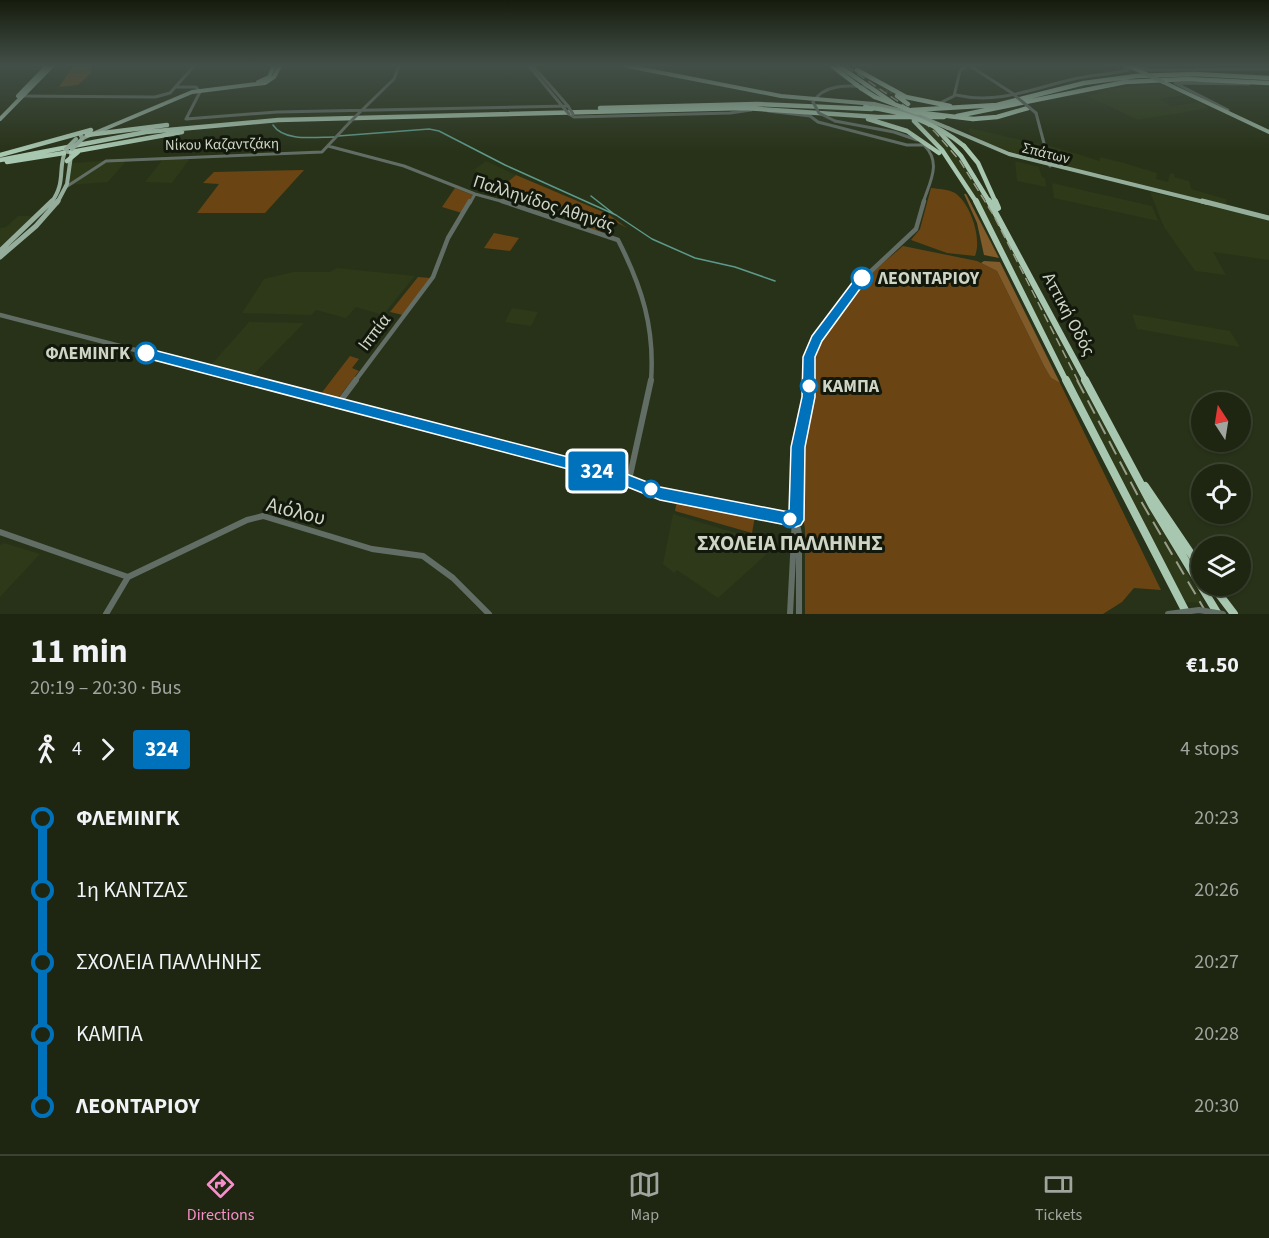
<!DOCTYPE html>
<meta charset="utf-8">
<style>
body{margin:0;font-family:"Source Sans 3",sans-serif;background:#2b3220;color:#f1f3f6;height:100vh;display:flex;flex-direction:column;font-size:22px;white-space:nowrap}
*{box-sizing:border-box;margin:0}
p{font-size:20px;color:#a1a59f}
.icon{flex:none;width:33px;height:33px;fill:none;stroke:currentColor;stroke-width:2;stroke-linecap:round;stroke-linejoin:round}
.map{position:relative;height:614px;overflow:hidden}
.side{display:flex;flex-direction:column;background:#1e2612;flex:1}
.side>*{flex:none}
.badge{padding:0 12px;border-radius:4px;font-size:21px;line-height:39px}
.needle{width:39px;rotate:348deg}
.controls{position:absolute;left:1191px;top:392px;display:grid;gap:12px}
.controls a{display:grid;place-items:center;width:60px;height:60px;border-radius:50%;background:#1e2612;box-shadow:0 2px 4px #0004,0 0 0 2px #3c4332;font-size:30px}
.map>.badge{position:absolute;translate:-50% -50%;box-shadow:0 0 0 3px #fff}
.legs{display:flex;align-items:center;gap:9px;height:66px;padding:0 30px;font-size:20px}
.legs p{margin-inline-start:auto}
.head{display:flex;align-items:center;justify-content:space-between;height:102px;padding:0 30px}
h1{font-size:33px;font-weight:700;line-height:45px}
ul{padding:0 30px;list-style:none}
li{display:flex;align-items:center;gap:21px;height:72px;font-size:22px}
li i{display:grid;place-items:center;width:9px;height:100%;margin:0 8px;background:currentColor}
li i::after{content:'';width:15px;height:15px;margin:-8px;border:4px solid;border-radius:50%;background:#1e2612}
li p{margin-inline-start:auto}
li:first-child i{background:linear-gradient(#0000 50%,currentColor 0)}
li:last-child i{background:linear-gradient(currentColor 50%,#0000 0)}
.menu{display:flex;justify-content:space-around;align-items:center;height:84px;border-top:2px solid #3c4332;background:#1e2612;font-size:16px;color:#a1a59f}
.menu a{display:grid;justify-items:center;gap:3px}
.menu .selected{color:#f98fca}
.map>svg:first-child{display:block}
.built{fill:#2d3918}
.green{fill:#6a4513}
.forest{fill:#815b2a}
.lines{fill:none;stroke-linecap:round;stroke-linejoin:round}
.stream{stroke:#5d9a8c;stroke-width:1.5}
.minor-tunnel{stroke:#414a32;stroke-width:3;stroke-dasharray:3 1.5;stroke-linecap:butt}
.minor-far2{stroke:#626e65;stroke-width:3}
.minor-far1{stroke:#626e65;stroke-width:4.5}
.minor{stroke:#626e65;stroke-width:6}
.major-far1{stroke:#94ae9b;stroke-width:4}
.major{stroke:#94ae9b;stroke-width:5}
.highway-far2{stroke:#a8c7b0;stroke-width:4.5}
.highway-far1{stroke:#a8c7b0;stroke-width:6}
.highway{stroke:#a8c7b0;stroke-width:8}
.rail-far1{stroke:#979f8c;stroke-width:1.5;stroke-dasharray:9 4.5;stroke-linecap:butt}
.rail{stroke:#979f8c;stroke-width:2;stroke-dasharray:15 8;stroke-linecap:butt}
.minor-bridge-far1{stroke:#626e65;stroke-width:3}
.minor-bridge{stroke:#626e65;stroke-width:6}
.major-bridge{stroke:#94ae9b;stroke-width:4}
.highway-bridge{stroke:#a8c7b0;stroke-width:4.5}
.line-1{fill:#0072bc;stroke:#fff;stroke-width:1.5}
.stop-1-dot{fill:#fff;stroke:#0072bc;stroke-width:3}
.labels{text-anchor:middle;stroke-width:6;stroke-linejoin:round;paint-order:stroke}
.far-street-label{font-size:15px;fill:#ced5c5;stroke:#13180c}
.street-label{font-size:18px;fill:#ced5c5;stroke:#13180c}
.stop-label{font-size:18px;font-weight:bold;fill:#ced5c5;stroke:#13180c;text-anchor:start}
.near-street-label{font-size:21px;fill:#ced5c5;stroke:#13180c}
.near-stop-label{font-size:21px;font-weight:bold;fill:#ced5c5;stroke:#13180c}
</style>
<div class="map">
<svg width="1269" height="614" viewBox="0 0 1269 614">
<rect width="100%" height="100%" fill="#283218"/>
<!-- built -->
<path class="built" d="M1152 84 1161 85 1184 95 1159 99 1172 106 1199 102 1209 108 1138 120 1087 96 1110 89Z
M912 117 930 124 961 159 976 182 1143 497 1204 603 1183 602 978 201 951 160Z
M970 128 1039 144 1040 160 1003 150 983 141 969 133Z
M1048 145 1100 161V157L1124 163 1157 173 1156 179 1168 182 1170 173 1174 174V177L1189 181 1191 189 1226 199 1227 208 1111 179 1104 174 1079 171 1050 163Z
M191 157 172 183 145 182 164 158Z
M128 159 108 182 69 185 72 163Z
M486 161 516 175 504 185 495 182 474 170Z
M1015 161 1039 167 1042 177 1045 178 1046 187 1017 181Z
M1052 183 1152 206 1158 221 1054 198Z
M1150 192 1269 220V260L1213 252 1226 275 1195 271 1164 227Z
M18 216H35L0 248V228L6 227Z
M337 268 415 276 383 315 356 307 346 318 316 310 311 315 242 313 264 279 293 272H330Z
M512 308 538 312 531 326 505 322Z
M1132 314 1230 331 1240 347 1137 329Z
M249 322 304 323 251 377 210 366Z
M673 514 766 542 770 551 718 598 677 570 674 573 663 564Z
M4 543 40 554 0 597V545Z"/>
<!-- green -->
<path class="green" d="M73 66H91V73L78 85 59 87Z
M304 170 265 213H197L219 184 203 183 214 172Z
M516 175 608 214 627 228 607 217 600 231 590 229 594 223 592 218 525 195 504 185Z
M455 188 473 195 462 213 442 207Z
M931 188C939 189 948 189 955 193 971 204 982 239 975 256L947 253 911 240 920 229Z
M494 233 519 238 510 251 484 248Z
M903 246 977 261 997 271 1044 366 1051 378 1060 383 1161 590 1134 588 1122 602 1103 614H805V530L800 493 804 441 814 387 811 360 819 341 863 280Z
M418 277 430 278 403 315 390 312Z
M350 356 359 359 352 368 359 371 336 401 320 395Z
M677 500 755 516 752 533 675 511Z"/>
<!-- forest -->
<path class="forest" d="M964 194H966L999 258 984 255 977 223Z
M984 261 1000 262 1060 383 1051 378 1044 366 997 271 981 263Z"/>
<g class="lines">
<!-- stream -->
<path class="stream" d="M273 125C284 142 316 137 334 137
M338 136 429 129 439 131 505 165 616 215 652 239 695 258 735 267 775 281
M591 196 614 214"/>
<!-- minor-tunnel -->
<path class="minor-tunnel" d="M872 88 899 94"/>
<!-- minor-far2 -->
<path class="minor-far2" d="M529 66 563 107
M533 66 568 106
M970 66 1012 93
M1135 66 1148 70 1269 69
M176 87H196L200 92 186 119 277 112 567 106
M956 95C1000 105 1036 87 1078 78 1094 75 1111 74 1128 70L1123 66
M21 96 155 97 170 93 194 66
M813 102C824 84 848 85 867 87
M940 103 954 96 960 71 966 66
M361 111 394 79 399 66
M768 111 810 116 818 122 907 145H924
M1226 112 1228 110 1175 83 1249 84
M1036 113 1050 166
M569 114 574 117 730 113 751 110
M835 121 894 132 917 140
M328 146 404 166 475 194 508 203
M66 187 106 161 322 152 350 122
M470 203 475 194
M923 203C930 181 942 163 924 145"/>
<!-- minor-far1 -->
<path class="minor-far1" d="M502 201 618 240C642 287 655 328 651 381
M0 315 255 381
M355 381 433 277 448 238 470 201
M808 381 809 357 816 339 854 287 916 229 924 201"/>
<!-- minor -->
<path class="minor" d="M249 380 611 474 660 493 796 520
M338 404 356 380
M629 480 651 380
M796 520 799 534V614
M0 532 128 577
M106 614 128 577 247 520 263 516 372 549 423 556 453 578 489 614
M790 614 799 441 808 397V380"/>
<!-- major-far1 -->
<path class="major-far1" d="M627 66 781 96 874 104
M1128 66 1140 71
M258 82 269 77 274 66
M1163 82 1269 132
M18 96 47 66
M0 119 52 66
M948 128 1009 154 1208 203
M81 136 83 138 192 92 265 83 274 77 280 66
M51 203C67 181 57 169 66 149L68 152
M57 203 67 184 72 149"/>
<!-- major -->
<path class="major" d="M1202 201 1269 218
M0 251 52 201
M0 257 36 226 58 201"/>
<!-- highway-far2 -->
<path class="highway-far2" d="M832 66 857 85
M839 66 893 103
M857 70 906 97 950 106
M861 88 875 97
M897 96 908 104
M600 108 757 104 872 109
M912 110 997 105 1084 83 1136 76 1194 74 1269 78
M957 116 1125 82 1187 79 1269 83
M868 119 907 131 939 153
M973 119 997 117 1028 108
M914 121 942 150 977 203
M936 128 961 156 990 203
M87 135 167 125
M964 146 978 163 996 203
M71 152 182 132
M0 155 91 130
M0 160 146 132 278 120 744 108 878 117H944
M67 161 78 152
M7 162 64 153"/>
<!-- highway-far1 -->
<path class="highway-far1" d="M976 201 1066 381
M989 201 1086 381
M995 201 998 208"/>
<!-- highway -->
<path class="highway" d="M1066 380 1187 614
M1085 380 1153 507 1218 614
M1145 486 1202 570
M1212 585 1234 614"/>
<!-- rail-far1 -->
<path class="rail-far1" d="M846 66 912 111 935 132 960 161 994 216 1078 381"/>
<!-- rail -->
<path class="rail" d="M1077 380 1138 496 1207 614"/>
<!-- minor-bridge-far1 -->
<path class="minor-bridge-far1" d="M1012 93 1036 113
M813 102 819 113 835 121
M568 106 573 114
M563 107 569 114
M350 122 360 112"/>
<!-- minor-bridge -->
<path class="minor-bridge" d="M1168 614 1199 610 1223 614"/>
<!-- major-bridge -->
<path class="major-bridge" d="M1140 71 1163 82
M874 104 914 114 948 128
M66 149 76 139
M72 149 83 138"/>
<!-- highway-bridge -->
<path class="highway-bridge" d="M857 85 861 88
M875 97 915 112 973 119
M865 107C902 111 935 122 964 146"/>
</g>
<!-- sky -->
<linearGradient id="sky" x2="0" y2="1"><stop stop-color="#161c0d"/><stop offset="0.43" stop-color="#424f48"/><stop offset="1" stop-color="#424f48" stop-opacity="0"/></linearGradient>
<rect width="1269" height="152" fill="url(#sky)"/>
<!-- line-1 -->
<path class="line-1" d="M862 274 868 278 822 341 815 357V397L805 447 804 520 801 525 796 527 660 500 610 480 146 358 140 353 146 348 611 468 660 487 789 512 791 447 802 397 803 357 812 336 858 275Z"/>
<!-- markers -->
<g class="stop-1-dot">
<circle cx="862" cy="278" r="10"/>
<circle cx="146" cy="353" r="10"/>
<circle cx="809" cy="386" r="8"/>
<circle cx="651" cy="489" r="8"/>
<circle cx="790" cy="519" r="8"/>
</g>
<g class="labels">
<!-- far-street labels -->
<g class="far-street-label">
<text transform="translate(222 144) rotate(-1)" y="5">Νίκου Καζαντζάκη</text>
<text transform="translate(1046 153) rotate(14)" y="5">Σπάτων</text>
</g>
<!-- street labels -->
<g class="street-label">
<text transform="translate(544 203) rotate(18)" y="6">Παλληνίδος Αθηνάς</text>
<text transform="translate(1069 314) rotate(62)" y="6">Αττική Οδός</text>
<text transform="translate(374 332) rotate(-53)" y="6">Ιππία</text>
</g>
<!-- stop labels -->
<g class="stop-label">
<text x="878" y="284">ΛΕΟΝΤΑΡΙΟΥ</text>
<text x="130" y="359" text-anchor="end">ΦΛΕΜΙΝΓΚ</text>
<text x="822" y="392">ΚΑΜΠΑ</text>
</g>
<!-- near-street labels -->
<g class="near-street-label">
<text transform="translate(296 511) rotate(14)" y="7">Αιόλου</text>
</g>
<!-- near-stop labels -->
<g class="near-stop-label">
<text x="790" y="550">ΣΧΟΛΕΙΑ ΠΑΛΛΗΝΗΣ</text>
</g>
</g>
</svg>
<div class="controls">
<a><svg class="needle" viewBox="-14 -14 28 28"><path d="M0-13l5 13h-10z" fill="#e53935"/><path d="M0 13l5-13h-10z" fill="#a1a59f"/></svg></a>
<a><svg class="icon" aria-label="locate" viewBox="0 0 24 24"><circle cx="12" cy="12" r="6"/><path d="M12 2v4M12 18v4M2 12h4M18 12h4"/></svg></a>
<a><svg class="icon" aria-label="layers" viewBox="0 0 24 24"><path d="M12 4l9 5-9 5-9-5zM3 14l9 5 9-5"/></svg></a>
</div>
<b class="badge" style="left:597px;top:471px;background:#0072bc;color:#fff">324</b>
</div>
<section class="side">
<div class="head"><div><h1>11 min</h1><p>20:19 – 20:30 · Bus</p></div><b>€1.50</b></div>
<div class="legs"><svg class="icon" aria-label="walk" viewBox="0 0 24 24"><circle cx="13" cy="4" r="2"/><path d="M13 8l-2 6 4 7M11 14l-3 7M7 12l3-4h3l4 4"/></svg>4<svg class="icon" aria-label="forward" viewBox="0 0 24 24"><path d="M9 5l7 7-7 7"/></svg><b class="badge" style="background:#0072bc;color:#fff">324</b><p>4 stops</p></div>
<ul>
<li><i style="color:#0072bc"></i><b>ΦΛΕΜΙΝΓΚ</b><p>20:23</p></li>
<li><i style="color:#0072bc"></i><span>1η ΚΑΝΤΖΑΣ</span><p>20:26</p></li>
<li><i style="color:#0072bc"></i><span>ΣΧΟΛΕΙΑ ΠΑΛΛΗΝΗΣ</span><p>20:27</p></li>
<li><i style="color:#0072bc"></i><span>ΚΑΜΠΑ</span><p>20:28</p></li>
<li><i style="color:#0072bc"></i><b>ΛΕΟΝΤΑΡΙΟΥ</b><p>20:30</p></li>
</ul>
</section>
<nav class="menu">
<a class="selected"><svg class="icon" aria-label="directions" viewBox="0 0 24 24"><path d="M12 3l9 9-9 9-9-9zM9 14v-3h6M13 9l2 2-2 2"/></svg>Directions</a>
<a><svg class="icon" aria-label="map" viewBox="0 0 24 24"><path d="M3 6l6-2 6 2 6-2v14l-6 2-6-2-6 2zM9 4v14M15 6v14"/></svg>Map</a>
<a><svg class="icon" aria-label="tickets" viewBox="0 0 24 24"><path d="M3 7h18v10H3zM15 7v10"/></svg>Tickets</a>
</nav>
